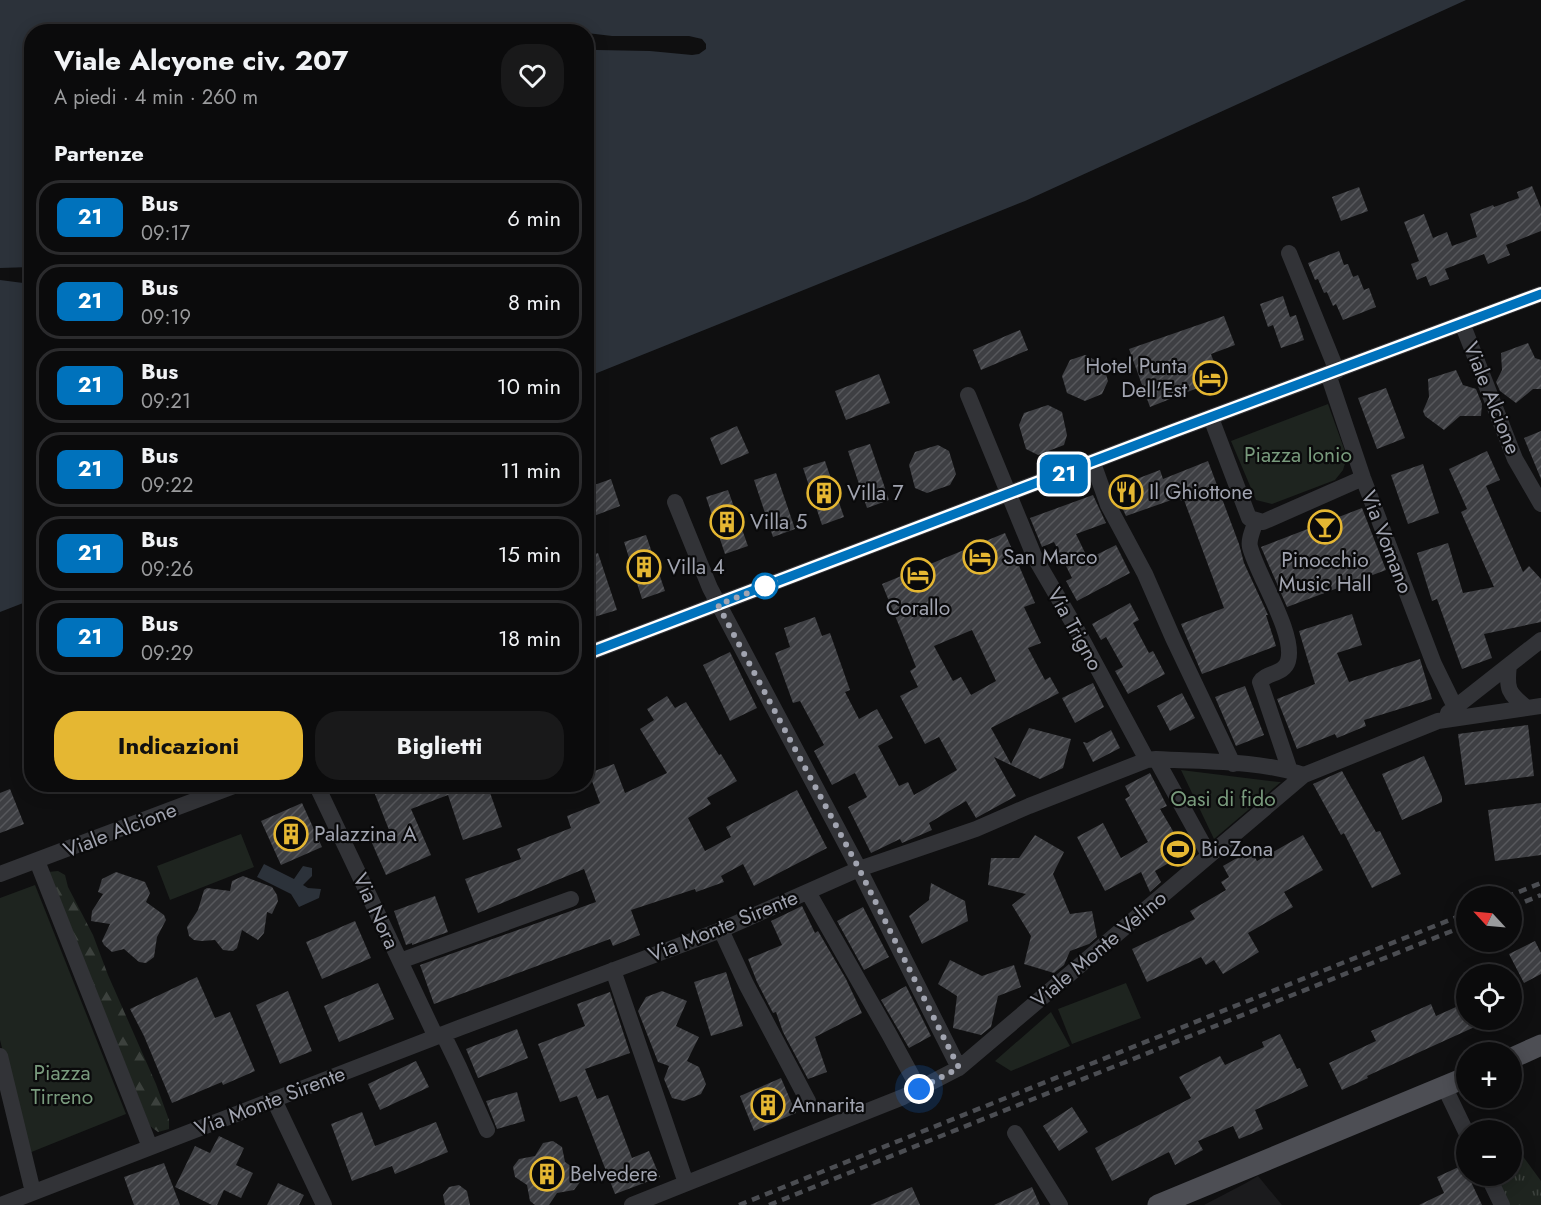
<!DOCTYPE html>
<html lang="it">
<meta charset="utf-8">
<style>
body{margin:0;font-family:Jost,sans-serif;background:#19191a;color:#f1f3f6;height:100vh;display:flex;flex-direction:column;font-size:22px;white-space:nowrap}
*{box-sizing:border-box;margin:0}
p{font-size:20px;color:#9a9b9d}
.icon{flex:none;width:33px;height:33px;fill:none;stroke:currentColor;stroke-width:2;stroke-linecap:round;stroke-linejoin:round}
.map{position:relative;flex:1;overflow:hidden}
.drawer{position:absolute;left:24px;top:24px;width:570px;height:768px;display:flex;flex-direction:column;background:#0b0b0c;border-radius:24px;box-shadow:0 3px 15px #0003,0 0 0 2px #2b2b2d}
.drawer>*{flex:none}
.badge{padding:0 12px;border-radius:9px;font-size:21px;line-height:39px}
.needle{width:39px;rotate:296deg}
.tools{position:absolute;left:1456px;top:886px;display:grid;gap:12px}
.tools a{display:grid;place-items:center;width:66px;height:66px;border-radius:50%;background:#0b0b0c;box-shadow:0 3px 15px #0003,0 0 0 2px #2b2b2d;font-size:30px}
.you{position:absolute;width:30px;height:30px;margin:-15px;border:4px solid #fff;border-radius:50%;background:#1a73e8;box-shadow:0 0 0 9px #1a73e833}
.map>.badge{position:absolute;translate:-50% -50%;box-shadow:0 0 0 3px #fff}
h2{padding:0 30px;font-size:22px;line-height:54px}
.round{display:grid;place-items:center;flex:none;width:63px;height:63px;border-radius:24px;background:#19191a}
.head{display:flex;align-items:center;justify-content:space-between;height:102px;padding:0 30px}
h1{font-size:28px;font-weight:700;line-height:45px}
.button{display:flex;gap:12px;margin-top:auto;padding:12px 30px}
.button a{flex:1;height:69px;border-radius:24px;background:#e5b732;color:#111;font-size:24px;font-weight:700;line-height:69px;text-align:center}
.button a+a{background:#19191a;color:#f1f3f6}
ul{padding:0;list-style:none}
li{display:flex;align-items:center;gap:18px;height:75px;margin:0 12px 9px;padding:0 18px;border:3px solid #2b2b2d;border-radius:24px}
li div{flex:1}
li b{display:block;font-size:22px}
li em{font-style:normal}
li .badge{min-width:66px;font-weight:700;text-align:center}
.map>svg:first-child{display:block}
.built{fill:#1b1b1d}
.grass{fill:url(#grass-tufts)}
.forest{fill:url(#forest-firs)}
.park{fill:#1e241f}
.water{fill:#2c323a}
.pier{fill:#0f0f10}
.building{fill:url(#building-hatch);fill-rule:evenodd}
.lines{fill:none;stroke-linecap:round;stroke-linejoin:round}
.minor{stroke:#323337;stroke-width:16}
.major{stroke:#4d4e54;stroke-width:21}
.rail{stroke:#4b4d52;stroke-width:4.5;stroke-dasharray:8 6;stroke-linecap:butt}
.line-casing{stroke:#fff;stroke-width:14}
.line{stroke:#0072bc;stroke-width:9}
.walk{stroke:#a1a4b0;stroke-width:6;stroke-dasharray:0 10.8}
.stop-dot{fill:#fff;stroke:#0072bc;stroke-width:3}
.labels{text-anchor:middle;stroke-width:4.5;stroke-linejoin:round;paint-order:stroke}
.poi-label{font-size:21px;fill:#a1a4b0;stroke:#0a0a0b;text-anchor:start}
.street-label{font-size:21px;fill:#a1a4b0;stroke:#0a0a0b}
.park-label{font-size:21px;fill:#799b7d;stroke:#0a0a0b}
</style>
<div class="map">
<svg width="1541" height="1205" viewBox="0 0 1541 1205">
<defs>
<pattern id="grass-tufts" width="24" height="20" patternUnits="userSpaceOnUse" patternTransform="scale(1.5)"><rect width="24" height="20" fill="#1e241f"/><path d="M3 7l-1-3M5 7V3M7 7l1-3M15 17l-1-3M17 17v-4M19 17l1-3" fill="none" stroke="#3c413d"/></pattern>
<pattern id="forest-firs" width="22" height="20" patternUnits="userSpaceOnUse" patternTransform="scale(1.5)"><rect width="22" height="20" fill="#1e241f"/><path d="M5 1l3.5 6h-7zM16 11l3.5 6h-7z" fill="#3c413d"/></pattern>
<pattern id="building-hatch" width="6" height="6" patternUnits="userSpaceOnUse" patternTransform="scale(1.5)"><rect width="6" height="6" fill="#3e3f43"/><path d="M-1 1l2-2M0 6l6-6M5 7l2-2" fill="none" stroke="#57585c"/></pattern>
</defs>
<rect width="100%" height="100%" fill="#0f0f10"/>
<!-- built -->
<path class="built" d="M1258 1176 1282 1205H1204L1246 1183Z"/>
<!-- grass -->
<path class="grass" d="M1514 1144 1541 1181V1205H1509L1497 1176H1512V1145Z"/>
<!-- forest -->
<path class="forest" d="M58 871 65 875 68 887 93 935 108 975 156 1084 169 1120V1129L158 1132 150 1126 48 872Z"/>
<!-- park -->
<path class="park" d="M1328 404 1347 457 1343 470 1335 480 1272 504 1256 500 1231 441Z
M1181 770 1279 782H1281L1214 839Z
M241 834 254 867 170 900 157 866Z
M35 885 126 1114 29 1153 0 1040V898Z
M1126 983 1141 1018 1072 1044 1058 1009Z
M1051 1012 1070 1046 1011 1071 995 1061Z"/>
<!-- water -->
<path class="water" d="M0 0H1466L1025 201 587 377 586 32H32L31 600 0 612Z
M264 864 294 879 303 866 312 868V876L303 885 308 888 321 889 319 898 299 907 291 894 257 877Z"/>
<!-- pier -->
<path class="pier" d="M587 33 612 36H689L702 39 706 44V49L699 54 692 55 650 51 597 50 587 48Z
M31 267V284L0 280V268Z"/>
<!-- building -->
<path class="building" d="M1532 186 1541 208V231L1506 245 1510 255 1488 264 1484 254 1445 269 1449 279 1430 286 1426 276 1417 280 1411 264 1419 261 1404 222 1424 214 1433 238 1447 232 1452 246 1477 237 1470 214 1493 205 1494 207 1519 198 1517 192Z
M1359 187 1368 211 1341 221 1332 197Z
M1339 251 1344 265 1348 264 1353 277 1358 275 1364 290 1369 288 1376 307 1343 320 1336 304 1333 306 1327 292 1324 293 1318 279 1315 280 1308 263Z
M1283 296 1290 317 1296 315 1304 340 1281 348 1273 325 1268 327 1260 304Z
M1224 316 1235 345 1211 354 1220 379 1150 407 1129 349Z
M1020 330 1028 350 981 370 973 350Z
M1528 343 1535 358 1541 360V389H1533L1516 403 1500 391 1496 382 1502 370 1501 353Z
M1085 355 1103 364 1108 381 1102 394 1085 401 1067 393 1062 376 1070 360Z
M1456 370 1463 385 1476 389 1482 404 1481 416H1460L1444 430 1425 416 1423 411 1429 397 1428 379Z
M879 374 890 403 846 420 835 391Z
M1386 388 1405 438 1377 449 1358 398Z
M1048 405 1062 412 1067 435 1064 445 1038 455 1026 449 1019 425 1024 413Z
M737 426 749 453 721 465 710 438Z
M1541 431V479L1524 438Z
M870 444 889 500 867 508 848 451Z
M938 445 949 451 956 474 950 485 927 493 915 488 909 465 915 452Z
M1487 451 1500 480 1486 486 1523 572 1529 566 1541 579V622L1484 634 1492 658 1462 669 1437 599 1432 601 1417 553 1448 543 1463 593 1494 587 1461 512 1467 509 1449 469Z
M825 461 844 517 822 525 803 468Z
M1208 461 1239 544 1244 563 1268 615H1266L1276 646 1202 674 1181 624 1224 608 1184 500 1181 501 1180 497 1126 516 1113 488 1160 470 1163 479Z
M1423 464 1439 513 1408 524 1391 475Z
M776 473 795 529 773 537 754 480Z
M611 479 620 506 586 519V488Z
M728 490 748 546 725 554 706 497Z
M1093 495 1106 523 1076 534 1088 559 1116 545 1130 573 1077 601 1066 581 1072 578 1054 542 1042 547 1030 518Z
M1362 508 1386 570 1287 607 1261 547Z
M1005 533 1035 603 1024 607 1041 643 1028 648 1045 680 1050 677 1059 693 991 728 1011 764 1029 728 1071 739 1063 768 1040 779 994 757 1016 796 976 818 966 801 929 823 932 830 902 843 900 839 871 853 848 807 867 797 855 773 832 785 814 751 824 745 800 701 793 703 775 653 790 647 784 628 815 617 822 636 830 633 850 690 845 692 859 719 877 709 893 738 878 746 899 786 908 782 914 795 957 770 939 737 925 744 900 696 918 687 910 671 916 667 882 584ZM972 630 996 681 971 695 961 677 953 681 934 646Z
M646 535 665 591 642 599 624 542Z
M598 553 617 610 594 617 586 593V557Z
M1130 603 1139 620 1133 623 1149 653 1153 651 1165 674 1128 694 1115 671 1123 667 1106 637 1101 640 1092 624Z
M1352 614 1362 645 1337 653 1349 682 1420 659 1432 699 1364 720 1366 726 1337 738 1335 734 1297 749 1277 699 1315 684 1299 631Z
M730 652 757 708 730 721 703 665Z
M1093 683 1104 707 1075 723 1062 698Z
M1245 686 1264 735 1236 746 1215 697Z
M1182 693 1195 718 1170 731 1157 706Z
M667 696 675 708 686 702 719 755 721 754 737 781 707 798 711 804 688 818 705 851 731 837 726 827 797 790 827 848 754 886 743 864 721 876 724 882 696 892 695 889 631 910 640 935 613 946 610 939 434 1004 420 965 596 902 584 869 478 913 465 879 521 859 517 849 571 828 567 816 600 803 589 773 614 764 625 793 667 773 640 729 654 720 647 709Z
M1528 725 1534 776 1465 785 1458 734Z
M1111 730 1120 748 1093 762 1083 742 1087 743Z
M1424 756 1442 797V802L1402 820 1382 774Z
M1342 771 1376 832 1380 831 1401 874 1372 888 1344 833 1341 835 1313 784Z
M1150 773 1167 806 1160 809 1186 853 1155 871 1161 882 1150 892 1141 872 1105 891 1077 837 1103 823 1121 858 1148 842 1125 799 1130 796 1125 786Z
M371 784H487L502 827 463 840 448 795 411 809 431 855 386 875 372 843 391 835Z
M10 789 24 824 0 833V793Z
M302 803 322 847 281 865 261 821Z
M1541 803V855L1495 861 1488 810Z
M1035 835 1064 852 1053 874 1070 914 1092 911 1097 937 1089 944 1070 951 1064 965 1054 973 1024 964 1031 936 1012 905 1026 894 988 885 991 858H1019Z
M1303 835 1323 870 1284 892 1293 907 1248 933 1259 952 1223 974 1214 960 1206 965 1201 957 1147 982 1132 949 1195 919 1190 911 1226 890 1221 882 1229 877 1223 866 1251 850 1257 861Z
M116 872 145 882 150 893 146 902 164 915 166 920 157 937 154 957 146 963 139 962 124 949 112 952 104 945 102 941 110 924 91 921 92 911 103 894 98 892 102 879Z
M243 876 272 887 277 895 278 901 272 914 267 912 264 933 258 940 242 930 237 948 233 951 223 950 215 940 201 941 194 940 189 936 187 927 198 910 204 890 207 888 230 891 232 881Z
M931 883 965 901 968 921 922 944 909 916 929 900Z
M435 896 448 932 412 945V943L406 945 394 911Z
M802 906 815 933 818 931 846 979 862 1013 815 1037 827 1072 808 1079 783 1032 776 1012 773 1013 757 982 748 959 782 945 771 921Z
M863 907 889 957 864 970 837 921Z
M355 921 371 958 322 979 306 942Z
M1535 941 1541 953V974L1524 983 1509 954Z
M950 960 982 976 1014 965 1021 987 998 996 991 1027 981 1035 953 1028 957 996 938 984Z
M726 972 743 1026 711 1036 694 982Z
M197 977 215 1018 230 1012 255 1071 223 1085 222 1082 172 1103 144 1036 130 1009Z
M378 983 394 1019 339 1042 324 1006Z
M906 986 931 1036 909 1048 881 1000Z
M288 991 312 1051 280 1064 256 1005Z
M662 991 687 1001 676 1026 699 1037 687 1061 699 1067 706 1084 701 1094 684 1101 672 1098 664 1079 669 1066 658 1062 638 1011 646 997Z
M610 992 630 1053 585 1069 597 1099 608 1095 632 1158 649 1151 660 1177 615 1194 577 1096 560 1102 538 1044 585 1026 577 1004Z
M1467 1002V1020H1490L1367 1076 1368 1078 1342 1090 1329 1063 1376 1041 1371 1031 1431 1004 1436 1016Z
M517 1029 528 1058 478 1078 466 1049Z
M1280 1034 1297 1069 1300 1068 1308 1086 1255 1110 1263 1129 1239 1139 1233 1126 1198 1141 1203 1150 1175 1165 1169 1152 1112 1181 1095 1148 1191 1098 1179 1077 1220 1056 1225 1065 1264 1047 1262 1042Z
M416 1061 429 1087 380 1110 368 1084Z
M781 1078 796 1113 754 1131 740 1096Z
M517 1092 525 1121 497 1129 486 1101Z
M1072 1107 1088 1132 1059 1151 1043 1126Z
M362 1112 375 1146 436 1122 448 1152 395 1174 392 1166 352 1181 331 1124Z
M219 1136 244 1148 236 1165 253 1173 241 1198 224 1190 217 1205H212L175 1187 195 1146 210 1153Z
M553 1141 562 1147 565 1162 578 1171 580 1182 574 1190 557 1193 549 1205H535L530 1201 527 1185 515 1177 513 1167 519 1159 535 1156 543 1143Z
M164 1163 180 1205H134L124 1177Z
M1463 1165 1482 1205H1419L1444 1193 1437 1177Z
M278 1183 304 1195 299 1205H267Z
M459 1185 467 1191 470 1205H445L443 1195 449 1187Z
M912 1187 920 1205H870Z
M1032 1187 1040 1205H994Z"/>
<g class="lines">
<!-- minor -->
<path class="minor" d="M1289 253 1337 371
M1462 323 1515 459 1541 504
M1328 374 1363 478 1434 664 1455 707
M968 395 1035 558 1077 630 1147 760
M1211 418 1249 518 1263 522 1363 478
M1093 463 1108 505 1145 574 1173 638 1233 764
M675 502 710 588 859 869 959 1068
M1256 520C1254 528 1248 539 1250 547 1257 575 1296 634 1288 661 1284 675 1266 672 1260 682L1290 771
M586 654 1173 431 1541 294
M1509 665C1506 689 1508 693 1527 708
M1448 713 1541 640
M1156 759 1209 855
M316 784 436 1037
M37 861 150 1147
M0 874 239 784
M808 892 889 1034 919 1089
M721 930 746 984 808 1101
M400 961 571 899
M613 970 686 1183
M443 1034 459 1067 487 1130
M0 1056 33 1192
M1444 1086 1467 1134
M274 1100 324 1205
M1015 1133 1060 1205
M1488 1176 1502 1205
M1 1205 459 1028 721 930 859 869 976 829 1029 806 1147 760 1156 759C1205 762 1257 760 1304 775
M632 1205 903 1097 959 1068 1304 775 1438 721 1541 706"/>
<!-- major -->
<path class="major" d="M1512 1058 1541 1045
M1158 1205 1467 1077"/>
<!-- rail -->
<path class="rail" d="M1506 897 1541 883
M1512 907 1541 895
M739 1205 1467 913
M769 1205 1467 925"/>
</g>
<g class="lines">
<!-- line casing -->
<g class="line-casing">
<path id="line" d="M586 654 1173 431 1541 294"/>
</g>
<!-- line -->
<use href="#line" class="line"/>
<!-- walk -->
<path class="walk" d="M765 586 776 582 718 605 856 863 959 1068 919 1089"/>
</g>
<!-- icons -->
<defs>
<g id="hotel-ring" transform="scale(1.725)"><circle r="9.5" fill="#0a0a0b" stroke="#e5b732" stroke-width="1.5"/><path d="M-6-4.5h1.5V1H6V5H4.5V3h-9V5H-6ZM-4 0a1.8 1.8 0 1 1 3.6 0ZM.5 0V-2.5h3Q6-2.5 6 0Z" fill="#e5b732"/></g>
<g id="restaurant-ring" transform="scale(1.725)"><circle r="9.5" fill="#0a0a0b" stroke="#e5b732" stroke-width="1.5"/><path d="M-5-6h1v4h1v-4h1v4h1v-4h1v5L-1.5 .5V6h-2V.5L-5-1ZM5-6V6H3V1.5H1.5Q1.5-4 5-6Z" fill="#e5b732"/></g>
<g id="building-ring" transform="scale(1.725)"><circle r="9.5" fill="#0a0a0b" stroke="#e5b732" stroke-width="1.5"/><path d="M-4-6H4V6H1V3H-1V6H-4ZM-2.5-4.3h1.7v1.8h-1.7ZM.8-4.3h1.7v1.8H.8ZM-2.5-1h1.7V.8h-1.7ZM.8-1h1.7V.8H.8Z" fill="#e5b732"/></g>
<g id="bar-ring" transform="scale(1.725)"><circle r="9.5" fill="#0a0a0b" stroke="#e5b732" stroke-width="1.5"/><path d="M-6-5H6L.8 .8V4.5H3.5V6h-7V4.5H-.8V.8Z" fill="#e5b732"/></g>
<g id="stadium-ring" transform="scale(1.725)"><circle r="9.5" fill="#0a0a0b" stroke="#e5b732" stroke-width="1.5"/><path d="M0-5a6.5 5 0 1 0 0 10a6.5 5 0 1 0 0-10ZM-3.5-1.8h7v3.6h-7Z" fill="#e5b732"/></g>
</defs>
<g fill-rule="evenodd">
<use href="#hotel-ring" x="1210" y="378"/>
<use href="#restaurant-ring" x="1126" y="492"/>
<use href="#building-ring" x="824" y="493"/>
<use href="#building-ring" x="727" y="522"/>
<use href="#bar-ring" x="1325" y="527"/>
<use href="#hotel-ring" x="980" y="557"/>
<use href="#building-ring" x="644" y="567"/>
<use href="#hotel-ring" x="918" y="575"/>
<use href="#building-ring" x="291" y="834"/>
<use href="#stadium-ring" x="1178" y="849"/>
<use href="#building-ring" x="768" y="1105"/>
<use href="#building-ring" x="547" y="1174"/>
</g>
<!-- markers -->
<circle class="stop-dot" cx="765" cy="586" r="12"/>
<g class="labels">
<!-- poi labels -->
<g class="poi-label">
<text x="1187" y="373" text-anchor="end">Hotel Punta<tspan x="1187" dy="24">Dell'Est</tspan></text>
<text x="1149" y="499">Il Ghiottone</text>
<text x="847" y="500">Villa 7</text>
<text x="750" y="529">Villa 5</text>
<text x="1003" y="564">San Marco</text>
<text x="1325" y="567" text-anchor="middle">Pinocchio<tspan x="1325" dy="24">Music Hall</tspan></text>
<text x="667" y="574">Villa 4</text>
<text x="918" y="615" text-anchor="middle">Corallo</text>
<text x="314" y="841">Palazzina A</text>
<text x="1201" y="856">BioZona</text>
<text x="791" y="1112">Annarita</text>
<text x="570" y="1181">Belvedere</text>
</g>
<!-- street labels -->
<g class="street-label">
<text transform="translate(1492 398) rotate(68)" y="7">Viale Alcione</text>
<text transform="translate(1387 542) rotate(69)" y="7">Via Vomano</text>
<text transform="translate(1075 629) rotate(61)" y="7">Via Trigno</text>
<text transform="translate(120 830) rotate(-21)" y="7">Viale Alcione</text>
<text transform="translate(376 911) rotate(65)" y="7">Via Nora</text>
<text transform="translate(723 926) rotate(-22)" y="7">Via Monte Sirente</text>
<text transform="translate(1099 949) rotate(-40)" y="7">Viale Monte Velino</text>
<text transform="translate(270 1101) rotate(-21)" y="7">Via Monte Sirente</text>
</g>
<!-- park labels -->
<g class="park-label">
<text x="1298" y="462">Piazza Ionio</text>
<text x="1223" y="806">Oasi di fido</text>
<text x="62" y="1080">Piazza<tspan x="62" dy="24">Tirreno</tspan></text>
</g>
</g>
</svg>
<div class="tools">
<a><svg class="needle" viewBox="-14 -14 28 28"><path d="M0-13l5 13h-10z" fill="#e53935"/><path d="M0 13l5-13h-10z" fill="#9a9b9d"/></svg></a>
<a><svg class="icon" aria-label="locate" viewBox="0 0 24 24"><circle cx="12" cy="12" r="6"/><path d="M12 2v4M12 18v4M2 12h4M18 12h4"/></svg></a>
<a>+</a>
<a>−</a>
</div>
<div class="you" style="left:919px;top:1089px"></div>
<b class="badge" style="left:1064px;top:474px;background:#0072bc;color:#fff">21</b>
<section class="drawer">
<div class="head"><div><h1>Viale Alcyone civ. 207</h1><p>A piedi · 4 min · 260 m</p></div><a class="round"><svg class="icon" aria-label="heart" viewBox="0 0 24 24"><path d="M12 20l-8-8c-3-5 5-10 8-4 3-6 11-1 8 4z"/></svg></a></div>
<h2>Partenze</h2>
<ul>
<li><span class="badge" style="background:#0072bc;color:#fff">21</span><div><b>Bus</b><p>09:17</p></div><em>6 min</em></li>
<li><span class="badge" style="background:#0072bc;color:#fff">21</span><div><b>Bus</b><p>09:19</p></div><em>8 min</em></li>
<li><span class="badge" style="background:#0072bc;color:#fff">21</span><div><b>Bus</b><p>09:21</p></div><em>10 min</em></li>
<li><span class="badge" style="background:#0072bc;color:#fff">21</span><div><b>Bus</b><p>09:22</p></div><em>11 min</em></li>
<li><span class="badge" style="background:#0072bc;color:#fff">21</span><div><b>Bus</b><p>09:26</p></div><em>15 min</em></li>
<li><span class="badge" style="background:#0072bc;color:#fff">21</span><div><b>Bus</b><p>09:29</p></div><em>18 min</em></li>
</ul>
<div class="button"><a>Indicazioni</a><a>Biglietti</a></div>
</section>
</div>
